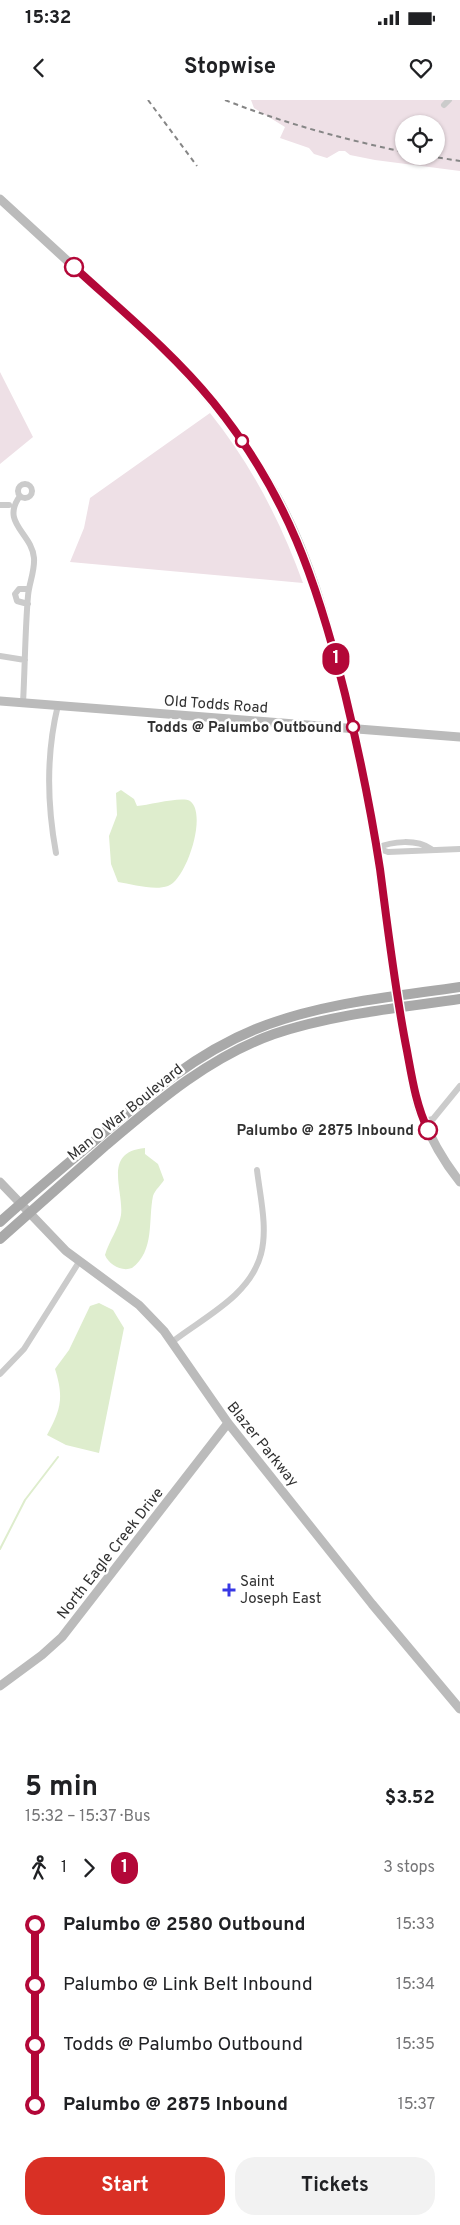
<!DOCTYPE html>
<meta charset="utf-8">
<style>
body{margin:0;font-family:Overpass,sans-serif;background:#f2f2f2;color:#202124;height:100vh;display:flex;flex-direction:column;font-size:19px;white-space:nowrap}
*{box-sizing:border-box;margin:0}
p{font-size:16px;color:#757577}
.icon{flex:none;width:28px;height:28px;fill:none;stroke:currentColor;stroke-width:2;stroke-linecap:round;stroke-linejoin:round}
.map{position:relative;height:1655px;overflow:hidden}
.drawer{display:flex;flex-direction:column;background:#fff;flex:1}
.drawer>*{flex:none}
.badge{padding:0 10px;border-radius:16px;font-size:18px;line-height:32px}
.fabs{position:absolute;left:395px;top:15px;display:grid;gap:10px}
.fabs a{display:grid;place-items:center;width:50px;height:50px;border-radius:50%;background:#fff;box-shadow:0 1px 4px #0004;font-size:25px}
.map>.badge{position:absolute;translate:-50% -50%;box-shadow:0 0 0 2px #fff}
.legs{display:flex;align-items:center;gap:8px;height:55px;padding:0 25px;font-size:16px}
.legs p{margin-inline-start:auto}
.summary{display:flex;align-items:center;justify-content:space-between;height:85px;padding:0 25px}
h1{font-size:28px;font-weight:700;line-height:38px}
.button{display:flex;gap:10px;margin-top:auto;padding:10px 25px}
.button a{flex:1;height:58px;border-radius:20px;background:#d93025;color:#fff;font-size:20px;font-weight:700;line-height:58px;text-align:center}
.button a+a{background:#f2f2f2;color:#202124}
ul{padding:0 25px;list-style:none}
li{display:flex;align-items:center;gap:18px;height:60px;font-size:19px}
li i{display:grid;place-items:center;width:8px;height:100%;margin:0 6px;background:currentColor}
li i::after{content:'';width:12px;height:12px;margin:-6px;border:4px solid;border-radius:50%;background:#fff}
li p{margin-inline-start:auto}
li:first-child i{background:linear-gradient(#0000 50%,currentColor 0)}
li:last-child i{background:linear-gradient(currentColor 50%,#0000 0)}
.status{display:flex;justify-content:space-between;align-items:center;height:35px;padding:0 25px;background:#fff;direction:ltr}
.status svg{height:14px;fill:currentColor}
header{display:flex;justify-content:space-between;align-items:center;height:65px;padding:0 25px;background:#fff;font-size:22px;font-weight:700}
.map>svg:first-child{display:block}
.green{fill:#eee0e6;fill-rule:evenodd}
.water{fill:#deedcd}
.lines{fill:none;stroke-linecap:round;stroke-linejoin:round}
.stream{stroke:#deedcd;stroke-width:2}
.street{stroke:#cbcbcb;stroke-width:6}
.secondary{stroke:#bbb;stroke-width:9}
.primary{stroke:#a9a9a9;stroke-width:10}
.rail{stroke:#868686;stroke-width:2;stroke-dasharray:5 4;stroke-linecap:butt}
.line-1-casing{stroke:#fff;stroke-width:11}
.line-1{stroke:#b30738;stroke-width:8}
.stop-1-dot{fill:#fff;stroke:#b30738;stroke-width:2.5}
.poi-dot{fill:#3838e4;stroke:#fff;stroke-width:2}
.labels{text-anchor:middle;stroke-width:5;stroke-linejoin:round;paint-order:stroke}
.street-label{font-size:15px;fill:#313131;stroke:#fff}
.stop-label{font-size:15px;font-weight:bold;fill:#313131;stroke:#fff;text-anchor:end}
.poi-label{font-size:15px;fill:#313131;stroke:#fff;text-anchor:start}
</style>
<div class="status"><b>15:32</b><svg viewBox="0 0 49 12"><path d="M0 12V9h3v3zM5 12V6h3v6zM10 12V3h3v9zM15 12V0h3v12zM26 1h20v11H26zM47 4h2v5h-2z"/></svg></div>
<header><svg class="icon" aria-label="back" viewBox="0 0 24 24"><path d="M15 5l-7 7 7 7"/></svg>Stopwise<svg class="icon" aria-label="heart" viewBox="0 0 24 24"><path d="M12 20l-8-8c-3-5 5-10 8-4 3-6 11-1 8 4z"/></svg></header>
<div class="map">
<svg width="460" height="1655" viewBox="0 0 460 1655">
<rect width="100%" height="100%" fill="#fff"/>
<!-- green -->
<path class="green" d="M251 0H460V71L375 60 350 55 345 51H339L327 58 314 54 309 48 280 38 285 27 254 8ZM404 24H436V56H404Z
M0 272 33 337 0 364Z
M210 313C251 364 281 422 303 483L70 462 84 428 90 398Z"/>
<!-- water -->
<path class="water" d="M121 690 134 699 137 706C150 705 182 696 190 701 208 714 186 780 168 786 154 791 132 784 118 782L111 764 109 736 117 715 116 693Z
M145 1048V1054L158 1064 164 1080C161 1085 155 1090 153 1096 148 1120 155 1151 132 1168 122 1172 109 1165 105 1155 109 1141 119 1128 121 1115 124 1090 102 1052 145 1048Z
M99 1203 113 1210 124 1228 99 1353 66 1345 47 1335C61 1309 64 1298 55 1269L69 1250 90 1206Z"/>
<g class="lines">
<!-- stream -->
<path class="stream" d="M0 1449 25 1400 58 1357"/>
<!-- street -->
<path class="street" d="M444 5 449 0
M18 391a7 7 0 1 1 14 0a7 7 0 1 1-14 0Z
M20 396C0 423 32 433 34 458 35 471 29 483 28 496 25 531 25 567 23 603
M0 405H9
M28 504 17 501 15 494 19 489H29
M0 556 25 560
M377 748 388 752 460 749
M377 748C392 741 417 739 431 749
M56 753C47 704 46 654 58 605
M424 1021 433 1019 460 986
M172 1242C204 1217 250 1196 261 1154 268 1128 260 1096 257 1070
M0 1274 24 1249 79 1162"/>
<!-- secondary -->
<path class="secondary" d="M0 99 169 254C211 297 248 344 277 397 309 455 326 519 342 583 358 646 372 709 380 773 388 832 395 892 407 951 411 971 413 993 420 1012 430 1037 443 1061 460 1082
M0 601 460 637
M0 1082 66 1151 139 1205 164 1231 228 1323 372 1504 460 1609
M0 1586 42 1555 62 1537 228 1323"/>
<!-- primary -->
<path class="primary" d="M0 1122C30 1095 61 1069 92 1043 143 999 192 955 256 929 320 903 392 897 460 887
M0 1139C35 1108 70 1077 105 1046 157 1002 209 957 274 934 334 914 398 908 460 899"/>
<!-- rail -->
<path class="rail" d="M148 0 197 66
M225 0C283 23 343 39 404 52
M429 56 460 61"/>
</g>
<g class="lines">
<!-- line-1 casing -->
<g class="line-1-casing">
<path id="line-1" d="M74 167C122 211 172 252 213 302 287 393 317 482 345 594 359 652 371 710 380 769 388 830 395 891 407 951 412 978 416 1005 428 1030"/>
</g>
<!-- line-1 -->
<use href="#line-1" class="line-1"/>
</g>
<!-- markers -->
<g class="stop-1-dot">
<circle cx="74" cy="167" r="9"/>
<circle cx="242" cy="341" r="6"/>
<circle cx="353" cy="627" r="6"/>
<circle cx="428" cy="1030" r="9"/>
</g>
<path class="poi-dot" d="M226.5 1482.5h5v5h5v5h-5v5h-5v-5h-5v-5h5z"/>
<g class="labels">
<!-- street labels -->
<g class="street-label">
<text transform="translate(216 604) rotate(4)" y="5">Old Todds Road</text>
<text transform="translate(125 1012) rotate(-39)" y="5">Man O War Boulevard</text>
<text transform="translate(263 1344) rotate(51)" y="5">Blazer Parkway</text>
<text transform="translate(110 1453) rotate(-52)" y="5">North Eagle Creek Drive</text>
</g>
<!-- stop labels -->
<g class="stop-label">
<text x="342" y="632">Todds @ Palumbo Outbound</text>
<text x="414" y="1035">Palumbo @ 2875 Inbound</text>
</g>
<!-- poi labels -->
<g class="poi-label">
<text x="240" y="1486">Saint<tspan x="240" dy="17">Joseph East</tspan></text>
</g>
</g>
</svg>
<div class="fabs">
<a><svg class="icon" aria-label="locate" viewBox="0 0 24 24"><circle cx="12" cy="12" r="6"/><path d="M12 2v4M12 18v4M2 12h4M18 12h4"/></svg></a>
</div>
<b class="badge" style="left:336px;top:559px;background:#b30738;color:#fff">1</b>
</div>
<section class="drawer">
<div class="summary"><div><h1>5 min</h1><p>15:32 – 15:37 · Bus</p></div><b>$3.52</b></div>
<div class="legs"><svg class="icon" aria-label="walk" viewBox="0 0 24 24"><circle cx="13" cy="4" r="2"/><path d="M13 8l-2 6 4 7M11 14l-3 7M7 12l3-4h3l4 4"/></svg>1<svg class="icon" aria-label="forward" viewBox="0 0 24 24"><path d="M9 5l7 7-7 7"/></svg><b class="badge" style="background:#b30738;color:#fff">1</b><p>3 stops</p></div>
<ul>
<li><i style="color:#b30738"></i><b>Palumbo @ 2580 Outbound</b><p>15:33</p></li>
<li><i style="color:#b30738"></i><span>Palumbo @ Link Belt Inbound</span><p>15:34</p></li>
<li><i style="color:#b30738"></i><span>Todds @ Palumbo Outbound</span><p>15:35</p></li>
<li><i style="color:#b30738"></i><b>Palumbo @ 2875 Inbound</b><p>15:37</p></li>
</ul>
<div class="button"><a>Start</a><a>Tickets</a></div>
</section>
